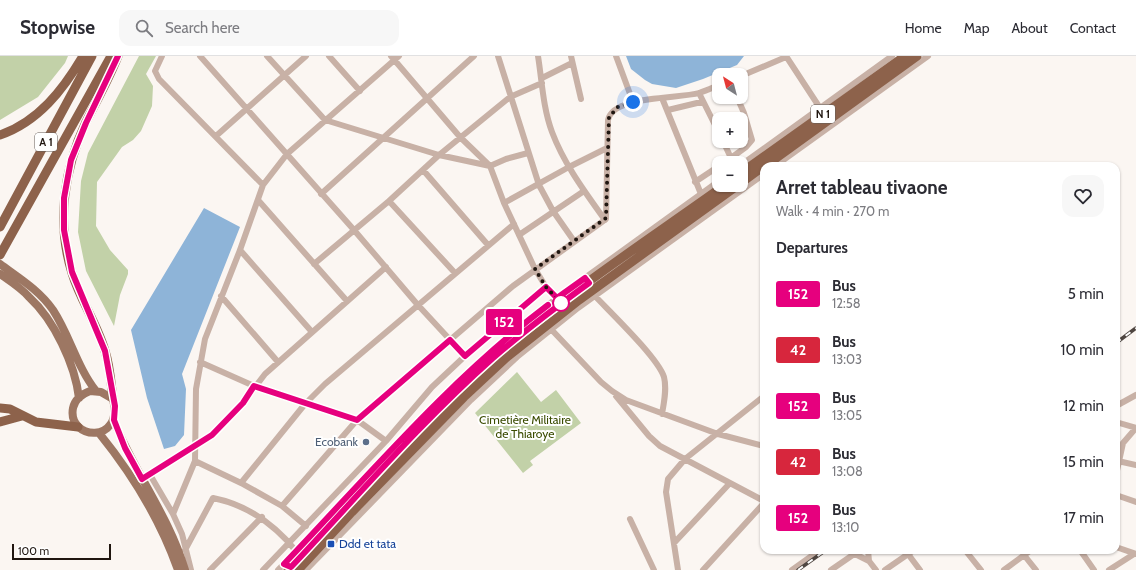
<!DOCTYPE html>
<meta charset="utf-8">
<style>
body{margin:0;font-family:Cabin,sans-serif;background:#f7f7f7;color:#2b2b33;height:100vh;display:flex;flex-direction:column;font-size:15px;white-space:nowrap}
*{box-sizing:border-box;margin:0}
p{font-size:13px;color:#7c7c81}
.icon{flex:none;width:22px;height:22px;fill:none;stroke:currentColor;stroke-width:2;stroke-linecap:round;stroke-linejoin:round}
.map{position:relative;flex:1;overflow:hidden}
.drawer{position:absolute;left:760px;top:106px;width:360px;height:392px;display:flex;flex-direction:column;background:#fff;border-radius:12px;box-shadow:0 1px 3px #0004}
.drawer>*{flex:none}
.badge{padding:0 8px;border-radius:3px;font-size:14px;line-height:26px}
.needle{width:26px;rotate:324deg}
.fabs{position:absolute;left:712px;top:12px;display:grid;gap:8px}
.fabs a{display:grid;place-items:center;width:36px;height:36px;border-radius:8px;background:#fff;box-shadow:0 1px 3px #0004;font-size:20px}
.scale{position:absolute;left:12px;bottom:10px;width:99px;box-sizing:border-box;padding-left:4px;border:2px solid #201610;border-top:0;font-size:11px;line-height:14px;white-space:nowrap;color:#201610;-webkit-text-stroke:3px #fff;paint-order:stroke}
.you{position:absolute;width:20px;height:20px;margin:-10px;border:3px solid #fff;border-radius:50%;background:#1a73e8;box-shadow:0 0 0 6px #1a73e833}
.map>.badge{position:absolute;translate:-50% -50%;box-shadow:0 0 0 2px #fff}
h2{padding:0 16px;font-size:15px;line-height:36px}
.round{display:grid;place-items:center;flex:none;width:42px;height:42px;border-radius:12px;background:#f7f7f7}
.head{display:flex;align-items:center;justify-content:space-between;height:68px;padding:0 16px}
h1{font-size:19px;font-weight:800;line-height:30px}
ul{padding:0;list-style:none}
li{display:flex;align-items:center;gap:12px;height:56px;padding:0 16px}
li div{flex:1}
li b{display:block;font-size:15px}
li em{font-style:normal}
li .badge{min-width:44px;font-weight:700;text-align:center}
header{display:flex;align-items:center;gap:24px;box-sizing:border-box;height:56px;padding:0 20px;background:#fff;border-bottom:1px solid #e1e1e2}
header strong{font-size:19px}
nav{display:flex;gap:22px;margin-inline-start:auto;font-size:14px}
.search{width:280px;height:36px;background:#f7f7f7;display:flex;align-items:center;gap:10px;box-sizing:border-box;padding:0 14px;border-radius:12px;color:#7c7c81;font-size:15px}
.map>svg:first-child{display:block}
.green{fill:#c2d1a8}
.water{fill:#8eb4d8}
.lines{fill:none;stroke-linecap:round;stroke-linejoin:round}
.minor{stroke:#c8b1a6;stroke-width:6}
.major{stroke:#9d7763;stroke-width:8}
.highway{stroke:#8d624b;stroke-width:9}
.rail-casing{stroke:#4f4641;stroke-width:3.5}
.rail{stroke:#fff;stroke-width:2;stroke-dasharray:6;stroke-linecap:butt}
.line-casing{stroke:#fff;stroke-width:9}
.line{stroke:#e6007e;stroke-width:6}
.walk{stroke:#201610;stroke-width:4;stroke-dasharray:0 7.2}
.stop-dot{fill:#fff;stroke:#e6007e;stroke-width:2}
.service-dot{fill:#5c6f8a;stroke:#fff;stroke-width:1.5}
.transit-dot{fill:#1a4fb4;stroke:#fff;stroke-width:1.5}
.labels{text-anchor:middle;stroke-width:4;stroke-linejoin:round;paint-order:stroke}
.shield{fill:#fff;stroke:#635c58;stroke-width:1}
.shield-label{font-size:11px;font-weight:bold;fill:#201610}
.park-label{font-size:12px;fill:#3a4b00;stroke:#fff}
.service-label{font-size:12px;fill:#4e5e75;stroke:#fff;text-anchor:end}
.transit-label{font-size:12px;fill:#164399;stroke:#fff;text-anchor:start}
</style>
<header>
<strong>Stopwise</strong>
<div class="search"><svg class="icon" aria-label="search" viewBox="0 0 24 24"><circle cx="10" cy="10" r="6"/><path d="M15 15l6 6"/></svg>Search here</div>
<nav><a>Home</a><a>Map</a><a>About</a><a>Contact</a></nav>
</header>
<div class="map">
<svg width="1136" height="514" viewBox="0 0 1136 514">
<rect width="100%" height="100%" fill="#fbf6f2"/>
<!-- green -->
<path class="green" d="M0 0H68L65 7 38 41 0 64Z
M139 0H156L146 18 153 30 152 50 141 75 133 84 122 91 97 126 96 170 110 194 128 214V218L120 239 114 270 86 215 78 176 81 125 88 97Z
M517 316 541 346 556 334 581 367 530 405 533 409 523 417 475 357Z"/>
<!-- water -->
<path class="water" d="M626 0H744L737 9 703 23 676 32 652 28 645 24 631 13Z
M204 152 240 171 182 318 186 333 184 379 175 390 164 393 147 342 131 274Z"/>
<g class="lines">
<!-- minor -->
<path class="minor" d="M162 0 155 15 159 23 263 129
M200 0 354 174 417 248 465 300
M267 0 325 64 439 99 490 110 506 103 528 97
M329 0 360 35
M391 0 460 81 490 110 504 147 535 213 546 231 557 242
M498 0 539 129 553 155 574 185
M538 0C542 25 543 52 552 76 564 108 585 136 605 164
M571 0 581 43
M616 0 633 46
M786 0 820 52
M741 20 786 1
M542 22 572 7
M699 37 719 77
M662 42 701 138
M668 54 697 47H703
M216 80 306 0
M723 85 731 102
M724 107 746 91 752 84 744 57 737 41
M741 109 892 0
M775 110 928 0
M423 114 488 189
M695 126 719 110
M321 138 474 0
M258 144 347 245
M389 145 455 217
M504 147 569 111 607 92
M519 179 584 135
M240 194 312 276
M314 208 389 145 439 99 510 41 542 27
M221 240 278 306
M595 240C611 257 658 302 664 321 667 333 664 346 662 358
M549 271 601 326 612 335 626 344 718 378 764 390
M200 306 254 330 357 364 386 385
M616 340 649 380 660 390 764 445
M1116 350 1136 339
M1116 366 1136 372 1123 387 1116 419
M195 405 241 427 282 450 306 470
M1118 405 1136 409
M149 417 173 458 182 478 191 514
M142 423 212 379 243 347 265 318 386 211
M241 427 305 348 325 328 514 168
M1116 439 1136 446
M282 450 357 364 513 230 606 163 608 64C613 39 679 43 699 37 706 35 712 32 719 29
M173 458 195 405 196 333 205 283 240 194 263 129 287 98 399 0
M630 463 654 514
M674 487 730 427
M1116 491 1136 498
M185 494 213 442C248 449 274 468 296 495
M868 494 869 505
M965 494 981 514
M1080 494 1094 514
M855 498 869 505 876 514
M908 498 920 514
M1024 499 1036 514
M210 514 262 461
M263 514 386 385 432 331 465 300 546 231
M278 514 455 329 509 279 557 242 719 125
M306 514 471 344 517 301 578 252 764 118
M678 514 666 436 668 423 685 403 764 340
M703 514 764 447
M792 514 820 494
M831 514 860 494
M885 514 914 494
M1004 514 1031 494
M1109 514 1134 498"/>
<!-- major -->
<path class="major" d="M0 208C19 222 39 234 53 254 70 280 77 311 96 335
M0 218C10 225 21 232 29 241 54 264 75 308 79 342
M90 335 101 336 113 343C124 389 67 384 73 352 75 343 82 338 90 335Z
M114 365C134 416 169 460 185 514
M99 377C133 419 160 463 178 514"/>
<!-- highway -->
<path class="highway" d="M0 79C38 66 63 34 83 0
M765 110 917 0
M741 117 905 0
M741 127 764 110
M0 171 92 0
M0 199 111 0
M113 343C111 327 110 310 105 295 97 267 80 244 72 217 56 166 64 113 86 66 97 44 109 23 118 0
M0 352 10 353 36 366 78 371
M0 366 22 360
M288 514C357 445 420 369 492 303 563 239 647 185 725 129
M298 514 352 456 464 341 507 301 579 244 738 129"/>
<!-- rail casing -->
<g class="rail-casing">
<path id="rail" d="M1116 287 1136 272
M798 514 826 494"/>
</g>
<!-- rail -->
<use href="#rail" class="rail"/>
</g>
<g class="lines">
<!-- line casing -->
<g class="line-casing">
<path id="line" d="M118 0 86 67 71 104 64 142V174L72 216 105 295 115 350 114 364 125 392 142 423 212 379 243 347 254 330 357 364 450 284 465 300 546 231 557 242 585 222 589 227C556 251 524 275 493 302 421 366 357 441 291 511L284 508C369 419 450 323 548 249"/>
</g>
<!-- line -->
<use href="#line" class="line"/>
<!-- walk -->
<path class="walk" d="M561 247 546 231 535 213 606 162 609 61 618 51 633 46"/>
</g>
<!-- markers -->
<circle class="stop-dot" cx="561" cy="247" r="8"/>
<circle class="service-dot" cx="366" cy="386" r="4"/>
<rect class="transit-dot" x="327" y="484" width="8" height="8" rx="2"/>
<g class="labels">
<!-- shield labels -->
<g class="shield">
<rect x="811" y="49" width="24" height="18" rx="3"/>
<rect x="35" y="77" width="22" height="18" rx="3"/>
</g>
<g class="shield-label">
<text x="823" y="62">N 1</text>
<text x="46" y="90">A 1</text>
</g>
<!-- park labels -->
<g class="park-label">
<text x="525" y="368">Cimetière Militaire<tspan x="525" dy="14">de Thiaroye</tspan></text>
</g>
<!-- service labels -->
<g class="service-label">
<text x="358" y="390">Ecobank</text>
</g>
<!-- transit labels -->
<g class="transit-label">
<text x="339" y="492">Ddd et tata</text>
</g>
</g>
</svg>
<div class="fabs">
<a><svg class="needle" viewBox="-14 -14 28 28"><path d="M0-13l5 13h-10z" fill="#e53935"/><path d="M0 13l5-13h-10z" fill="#7c7c81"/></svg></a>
<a>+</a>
<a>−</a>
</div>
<div class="scale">100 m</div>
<div class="you" style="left:633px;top:46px"></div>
<b class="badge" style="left:504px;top:266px;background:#e6007e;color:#fff">152</b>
<section class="drawer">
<div class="head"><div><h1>Arret tableau tivaone</h1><p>Walk · 4 min · 270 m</p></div><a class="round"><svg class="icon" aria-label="heart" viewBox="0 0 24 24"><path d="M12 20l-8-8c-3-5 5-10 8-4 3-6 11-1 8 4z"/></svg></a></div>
<h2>Departures</h2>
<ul>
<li><span class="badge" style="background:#e6007e;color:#fff">152</span><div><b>Bus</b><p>12:58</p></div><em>5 min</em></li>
<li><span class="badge" style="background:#d7263d;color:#fff">42</span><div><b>Bus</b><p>13:03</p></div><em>10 min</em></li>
<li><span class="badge" style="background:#e6007e;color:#fff">152</span><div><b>Bus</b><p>13:05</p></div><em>12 min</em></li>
<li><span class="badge" style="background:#d7263d;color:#fff">42</span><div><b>Bus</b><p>13:08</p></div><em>15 min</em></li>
<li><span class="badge" style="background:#e6007e;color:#fff">152</span><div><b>Bus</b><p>13:10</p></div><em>17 min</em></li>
</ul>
</section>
</div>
